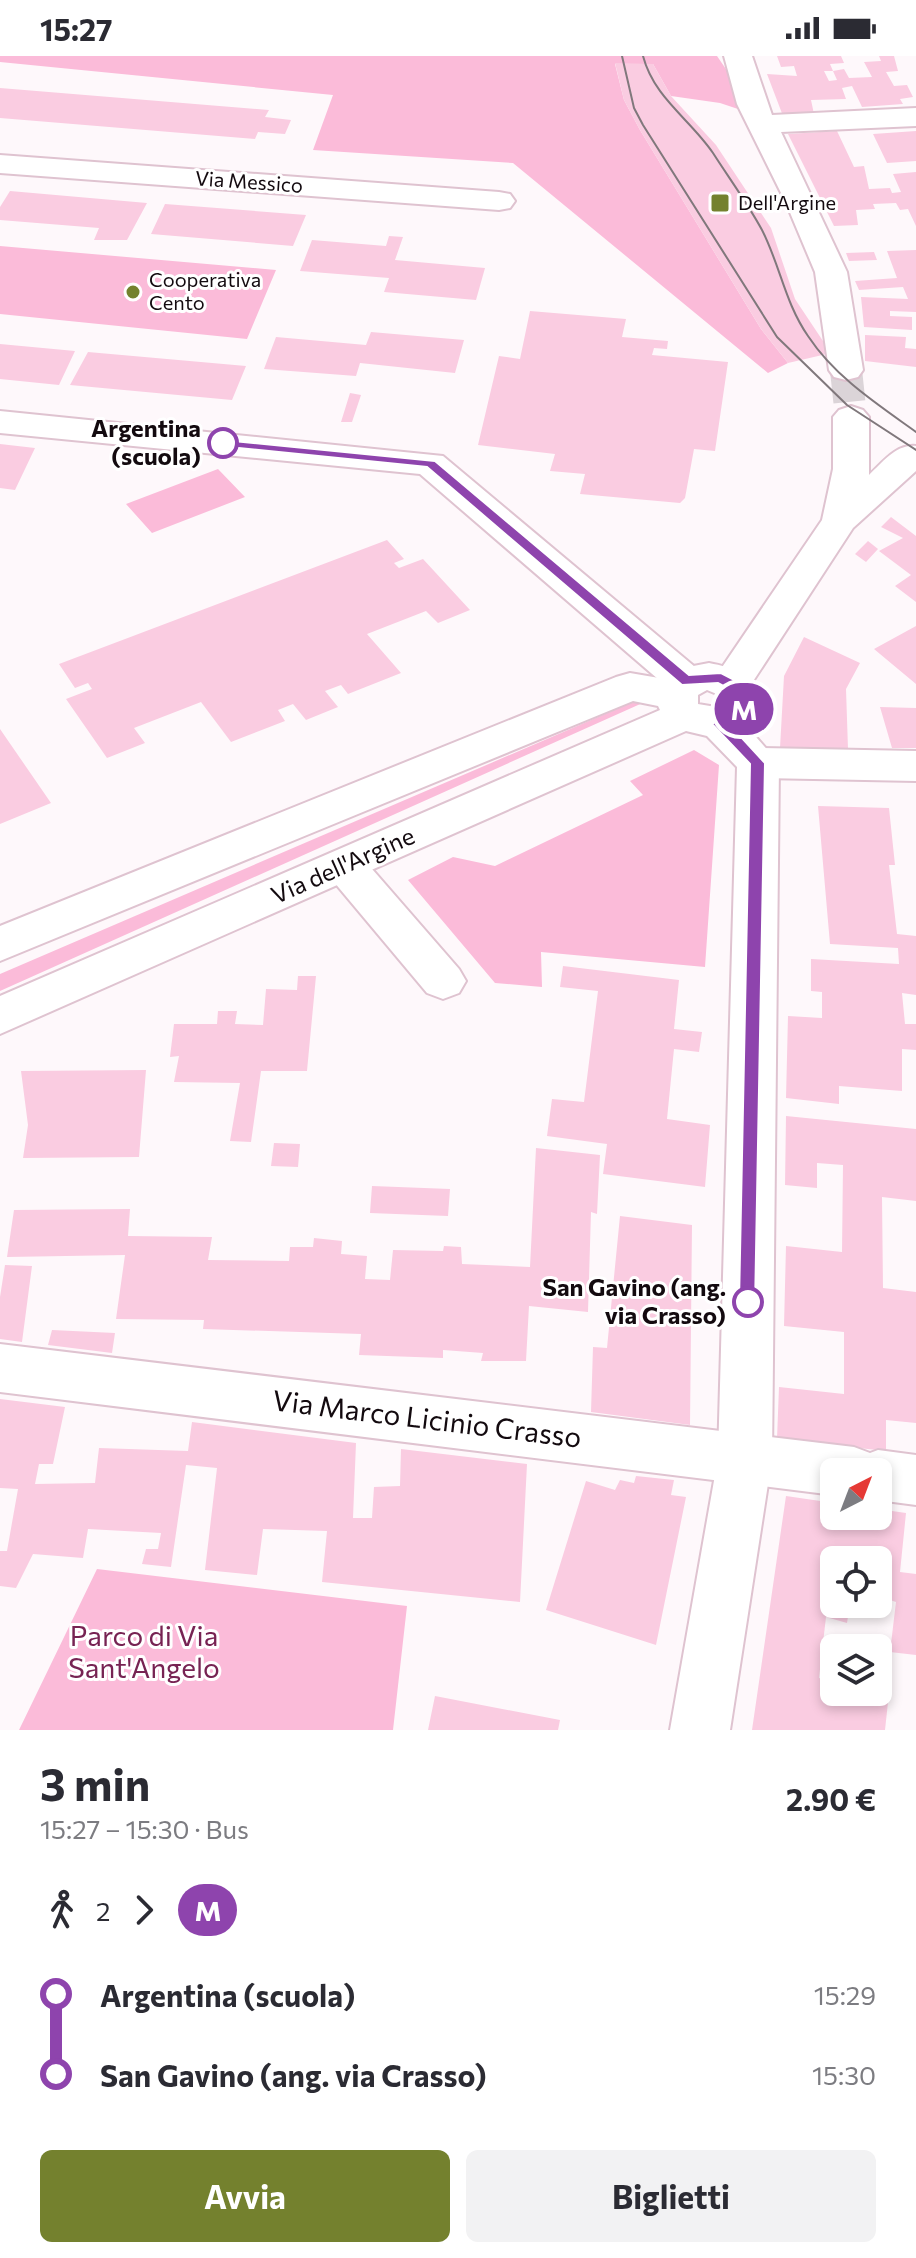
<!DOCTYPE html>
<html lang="it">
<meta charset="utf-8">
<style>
body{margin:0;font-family:Commissioner,sans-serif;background:#f2f2f3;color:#2b2b33;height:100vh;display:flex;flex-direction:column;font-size:30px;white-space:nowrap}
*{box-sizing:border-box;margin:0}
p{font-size:26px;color:#7c7c81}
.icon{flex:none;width:44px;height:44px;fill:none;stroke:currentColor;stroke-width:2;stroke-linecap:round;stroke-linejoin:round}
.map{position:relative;height:1674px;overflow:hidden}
.side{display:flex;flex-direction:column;background:#fff;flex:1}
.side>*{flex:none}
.badge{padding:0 16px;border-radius:26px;font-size:28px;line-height:52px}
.needle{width:52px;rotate:42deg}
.controls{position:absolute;left:820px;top:1402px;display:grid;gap:16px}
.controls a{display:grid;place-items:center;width:72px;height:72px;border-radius:12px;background:#fff;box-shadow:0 4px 12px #0003;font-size:40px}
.map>.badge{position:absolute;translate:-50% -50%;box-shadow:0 0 0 4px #fff}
.legs{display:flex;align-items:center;gap:12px;height:88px;padding:0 40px;font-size:26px}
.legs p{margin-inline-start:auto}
.head{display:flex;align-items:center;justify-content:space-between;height:136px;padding:0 40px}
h1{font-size:44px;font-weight:700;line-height:60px}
.button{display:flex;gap:16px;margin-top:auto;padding:16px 40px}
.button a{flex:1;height:92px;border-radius:12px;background:#74812e;color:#fff;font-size:32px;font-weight:700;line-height:92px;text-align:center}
.button a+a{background:#f2f2f3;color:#2b2b33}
ul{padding:0 40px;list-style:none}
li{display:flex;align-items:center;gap:28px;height:80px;font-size:30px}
li i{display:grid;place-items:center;width:12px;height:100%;margin:0 10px;background:currentColor}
li i::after{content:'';width:20px;height:20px;margin:-10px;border:6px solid;border-radius:50%;background:#fff}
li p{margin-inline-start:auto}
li:first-child i{background:linear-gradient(#0000 50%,currentColor 0)}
li:last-child i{background:linear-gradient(currentColor 50%,#0000 0)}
.status{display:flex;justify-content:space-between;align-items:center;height:56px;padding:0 40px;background:#fff;direction:ltr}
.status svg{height:22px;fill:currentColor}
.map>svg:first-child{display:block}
.green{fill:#fbbbd9}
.building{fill:#facce1}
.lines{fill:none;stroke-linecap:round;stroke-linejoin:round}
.street-tunnel{stroke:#dbd4d8;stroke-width:32;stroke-dasharray:32 16;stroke-linecap:butt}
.street-casing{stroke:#dfc3d0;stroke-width:4}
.secondary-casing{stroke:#dfc3d0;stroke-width:4}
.street{fill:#fff;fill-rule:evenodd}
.secondary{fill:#fff;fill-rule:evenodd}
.tram{stroke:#80787c;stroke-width:2}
.line-1{fill:#8e44ad;stroke:#fff;stroke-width:2}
.poi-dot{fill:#74812e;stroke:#fff;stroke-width:3}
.stop-1-dot{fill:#fff;stroke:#8e44ad;stroke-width:4}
.labels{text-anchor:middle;stroke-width:6;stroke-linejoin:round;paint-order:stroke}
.far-street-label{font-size:20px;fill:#130a0f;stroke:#fff}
.far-poi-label{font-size:20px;fill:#130a0f;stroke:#fff;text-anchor:start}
.stop-label{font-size:24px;font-weight:bold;fill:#130a0f;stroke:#fff;text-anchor:end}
.street-label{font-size:24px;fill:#130a0f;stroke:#fff}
.near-street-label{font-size:28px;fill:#130a0f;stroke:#fff}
.near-park-label{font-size:28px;fill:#772353;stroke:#fff}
</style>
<div class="status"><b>15:27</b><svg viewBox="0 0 49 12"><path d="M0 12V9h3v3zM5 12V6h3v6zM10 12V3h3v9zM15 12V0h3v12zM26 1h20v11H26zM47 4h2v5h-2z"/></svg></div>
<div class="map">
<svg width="916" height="1674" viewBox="0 0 916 1674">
<rect width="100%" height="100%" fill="#fef8fb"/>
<!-- green -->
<path class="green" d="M0 0H717L730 19 744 55 720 47 671 40 653 8H615L624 44 640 74 761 273 788 307 768 317 513 107 313 94 333 39 0 6Z
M0 190 276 214 247 283 0 258Z
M218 413 245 441 152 477 126 448Z
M640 643 647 645 0 935V918Z
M694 694 719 709 705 911 541 896 542 931 495 927 408 824 453 801 495 810 643 739 630 725Z
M97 1513 407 1550 393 1674H19Z"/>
<!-- building -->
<path class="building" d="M777 0H841L844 7 830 8 833 15H824L829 25 837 24 833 15 844 13 849 22 872 21 864 6 881 5 879 0H894L898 15 886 16 894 30 907 29 913 41 900 43 903 48 862 51 852 30 842 32 846 43 811 44 814 58 783 60 767 18 797 20 794 10 781 11Z
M615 7 653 8 671 40 716 89 771 172 795 243 831 297 788 307 761 273 640 74 624 44Z
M0 32 269 54 265 61 291 64 285 78 258 76 255 83 0 62Z
M837 75 854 111 864 110 869 133 890 132 892 137 901 136 893 118 916 116V170L908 153 900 154 896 147 873 148 875 153 856 154 858 169 834 170 788 78Z
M916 75V105L887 107 873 78Z
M10 135 147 147 127 184H94L99 172 0 164V151Z
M165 148 306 159 293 190 151 178Z
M389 180 403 181 395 204 485 212 476 244 384 236 389 222 300 215 312 184 386 190Z
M916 194V256L890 255V260L912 261V274L864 271 861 241 908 243 903 231 859 234 855 225 897 222 887 195Z
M874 196 877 204 849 205 846 197Z
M530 255 626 263 622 281 668 285 667 293 654 292 652 299 728 306 715 395 694 393 685 442 680 447 580 438 585 418 550 415 555 398 478 389 499 300 520 303Z
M371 276 464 284 455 317 360 307 356 320 264 313 276 281 366 289Z
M865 279 906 281 905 292 916 293V311L865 305Z
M0 288 75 295 59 329 0 323Z
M88 296 246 310 232 344 70 329Z
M350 337 361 339 352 366H341Z
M0 388 35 392 15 434 0 432Z
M891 461 916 480V546L895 530 911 519 879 495 903 482 881 471Z
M387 484 404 503 394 507 399 512 423 503 470 554 438 567 426 555 367 578 401 617 348 638 341 629 325 635 338 651 306 664 293 648 278 654 285 665 231 686 201 646 134 672 145 687 107 702 66 643 92 633 88 627 75 632 59 608Z
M868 485 878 493 866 506 855 498Z
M916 570V628L874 593Z
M804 581 860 607 846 633 848 693 780 692 784 620Z
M880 651 916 652V692H892Z
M0 673 51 747 0 768Z
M818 750 889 752 895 809H889L897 878 916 880V939L902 937 905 968H916V994L902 993V1035L839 1030V1048L786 1042 788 960 822 962V936L811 935V903L899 908 898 892 830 888Z
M563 910 679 924 674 973 702 976 699 996 674 993 667 1063 710 1069 705 1131 603 1118 607 1088 547 1080 552 1043 584 1046 598 935 560 931Z
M298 920H316L307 1015H261L251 1086 230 1085 240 1027 174 1026 179 1000 170 1001 174 968H217L218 955H237L235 968 263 969 266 933 297 934Z
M146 1014 139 1101 23 1102 28 1069 21 1015Z
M786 1060 916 1073V1145L882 1141 883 1232 916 1236V1367L886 1364V1395L777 1383 779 1331 844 1338V1276L784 1270 786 1190 842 1196 843 1109 817 1107V1132L785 1129Z
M274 1087 300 1088 298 1111 271 1110Z
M536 1092 600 1099 597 1158 591 1156 588 1256 529 1250 526 1305H481L483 1297 443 1294V1302L359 1299 361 1278 203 1273 204 1264 116 1263 125 1199 7 1201 14 1154 130 1153 128 1180 212 1181 208 1204 289 1205 290 1191H313L314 1182 342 1185 341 1198 367 1200 365 1223 390 1224 393 1194 443 1195 444 1190 461 1191 462 1208 530 1211Z
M372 1130 450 1133 448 1160 370 1157Z
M620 1160 692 1169 690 1369 591 1356 593 1291 607 1292Z
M5 1209 32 1210 22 1286 0 1283V1241Z
M52 1274 115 1277 112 1297 48 1289Z
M0 1343 65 1351 53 1408H39L35 1428 95 1427 99 1392 188 1395 192 1366 356 1387 353 1462H372L374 1431 400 1430 401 1393 527 1408 520 1546 322 1526 327 1475 263 1473 257 1519 205 1514 217 1412 186 1409 171 1511 142 1508 146 1493H158L161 1477 88 1473 83 1502 33 1498 16 1532 0 1530V1495H7L18 1433 0 1432Z
M636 1420 674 1424 671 1439 686 1441 656 1589 546 1554 586 1425 615 1434 620 1424 634 1427Z
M786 1440 834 1447V1460H878V1453L906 1457 900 1516 916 1518V1599L890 1596 896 1546 878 1540V1504H834V1548H850L847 1567 826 1561 819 1622 834 1625V1636L889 1637 885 1674H752Z
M435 1640 560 1664 558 1674H428Z"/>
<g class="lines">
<!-- street-tunnel -->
<path class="street-tunnel" d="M846 314 851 361"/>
<!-- street casing -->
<g class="street-casing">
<path id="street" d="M724 0H752L772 59 916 52V70L781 76 847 216 863 314 858 321 846 324 834 321 829 314 815 216 786 147 737 48Z
M0 99 499 136 510 138 515 145 510 152 499 154 0 117Z
M851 350 863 354 869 361V419C883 406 896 388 916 390V415L853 472 746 636 732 640 718 636 712 626 822 464 833 413V361L839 354Z
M0 355 443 400 701 616 707 626 701 636 687 640 673 636 420 418 0 377Z
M758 692 916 695V725L758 722 743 717 737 707 743 697Z
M344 793 359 798 459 913 466 925 459 937 443 943 427 937 329 820 322 809 329 798Z
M0 1288 854 1391 870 1397 878 1394 916 1399V1449L878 1444V1416H834V1439L0 1336Z"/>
</g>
<!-- secondary casing -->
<g class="secondary-casing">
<path id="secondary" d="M709 607C736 612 760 620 766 650L749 673 779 707 772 1402 730 1674H670L718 1402 737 711 707 680 686 675 0 978V940L660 654 658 650 633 645 0 905V870L616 621 630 617 665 623 683 612ZM707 634 724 641 722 652 698 648V639Z"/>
</g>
<!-- street -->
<use href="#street" class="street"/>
<!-- secondary -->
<use href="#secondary" class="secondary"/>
<!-- tram -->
<path class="tram" d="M622 0 634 52 643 69 777 281 847 349 916 394
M643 0C654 42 690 63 713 97 729 122 748 148 762 174 780 209 785 247 808 280 835 321 877 348 916 376"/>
</g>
<!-- line-1 -->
<path class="line-1" d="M223 384 435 405 689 619 721 617 746 630 753 650 747 661 730 669 765 707 755 1252 748 1254 739 1246 750 708 712 668 736 654 735 636 718 627 682 629 427 411 219 390 217 387Z"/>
<!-- markers -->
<g class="poi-dot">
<rect x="710" y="137" width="20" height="20" rx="4"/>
<circle cx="133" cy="236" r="8"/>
</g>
<g class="stop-1-dot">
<circle cx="223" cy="387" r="14"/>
<circle cx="748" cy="1246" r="14"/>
</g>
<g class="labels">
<!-- far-street labels -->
<g class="far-street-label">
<text transform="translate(249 126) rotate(4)" y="7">Via Messico</text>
</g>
<!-- far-poi labels -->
<g class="far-poi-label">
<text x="738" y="154">Dell'Argine</text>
<text x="149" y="231">Cooperativa<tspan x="149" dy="23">Cento</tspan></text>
</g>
<!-- stop labels -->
<g class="stop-label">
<text x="201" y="381">Argentina<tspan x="201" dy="28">(scuola)</tspan></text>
<text x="726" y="1240">San Gavino (ang.<tspan x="726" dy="28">via Crasso)</tspan></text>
</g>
<!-- street labels -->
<g class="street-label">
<text transform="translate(343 810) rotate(-24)" y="8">Via dell'Argine</text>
</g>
<!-- near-street labels -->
<g class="near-street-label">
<text transform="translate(427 1363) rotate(7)" y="10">Via Marco Licinio Crasso</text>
</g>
<!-- near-park labels -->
<g class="near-park-label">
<text x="144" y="1590">Parco di Via<tspan x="144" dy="32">Sant'Angelo</tspan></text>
</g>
</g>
</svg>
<div class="controls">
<a><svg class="needle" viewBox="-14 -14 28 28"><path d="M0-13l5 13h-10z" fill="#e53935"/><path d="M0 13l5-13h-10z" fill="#7c7c81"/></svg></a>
<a><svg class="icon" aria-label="locate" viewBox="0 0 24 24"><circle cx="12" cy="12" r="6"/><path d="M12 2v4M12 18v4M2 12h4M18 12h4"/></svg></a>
<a><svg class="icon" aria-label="layers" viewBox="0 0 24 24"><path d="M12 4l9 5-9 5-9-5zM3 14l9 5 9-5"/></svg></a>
</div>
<b class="badge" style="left:744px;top:653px;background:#8e44ad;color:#fff">M</b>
</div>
<section class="side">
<div class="head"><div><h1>3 min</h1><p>15:27 – 15:30 · Bus</p></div><b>2.90 €</b></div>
<div class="legs"><svg class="icon" aria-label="walk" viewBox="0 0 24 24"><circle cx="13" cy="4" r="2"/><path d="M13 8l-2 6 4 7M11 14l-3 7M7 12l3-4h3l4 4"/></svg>2<svg class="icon" aria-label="forward" viewBox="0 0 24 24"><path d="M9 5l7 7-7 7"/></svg><b class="badge" style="background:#8e44ad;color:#fff">M</b></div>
<ul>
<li><i style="color:#8e44ad"></i><b>Argentina (scuola)</b><p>15:29</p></li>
<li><i style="color:#8e44ad"></i><b>San Gavino (ang. via Crasso)</b><p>15:30</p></li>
</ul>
<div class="button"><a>Avvia</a><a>Biglietti</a></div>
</section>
